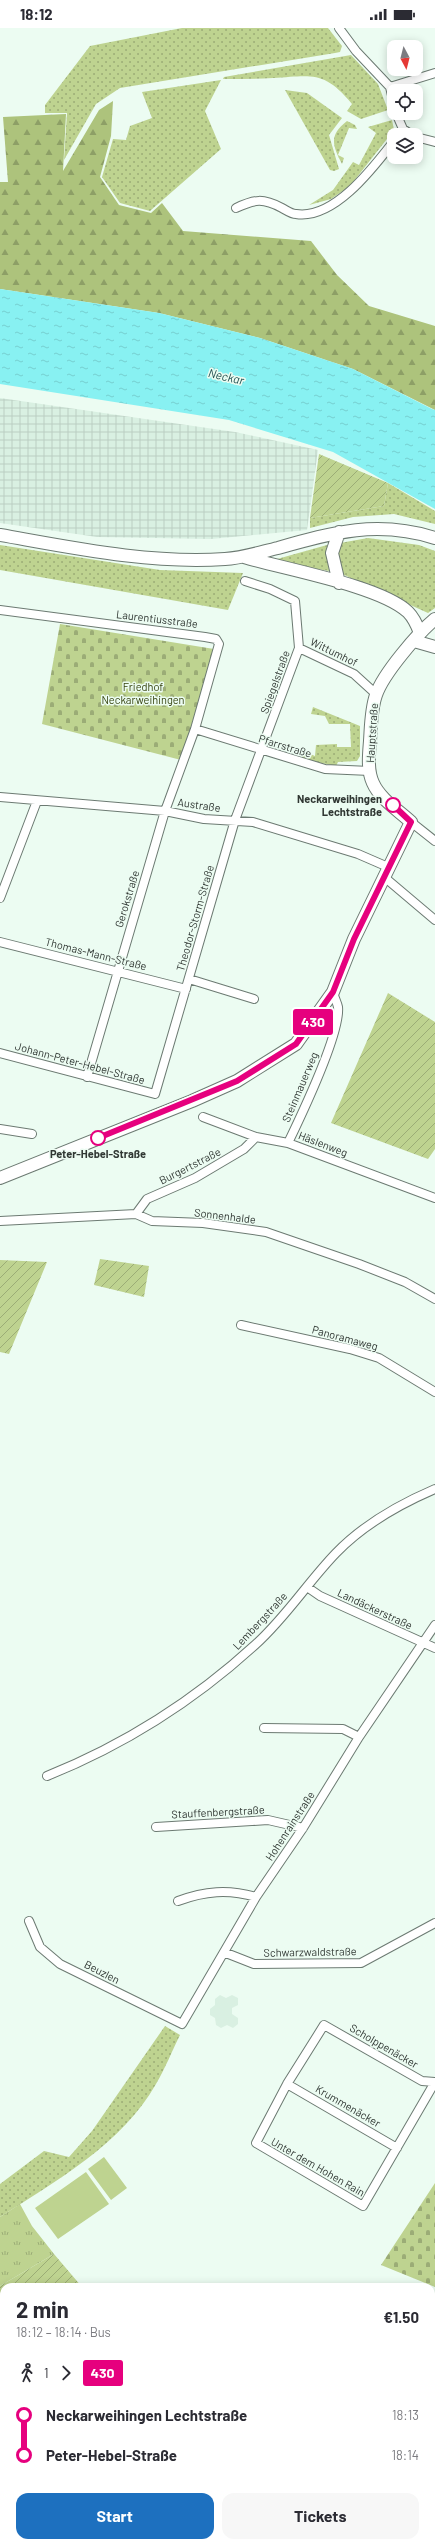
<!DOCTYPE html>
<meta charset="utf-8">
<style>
body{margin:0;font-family:Barlow,sans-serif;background:#f7f7f7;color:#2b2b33;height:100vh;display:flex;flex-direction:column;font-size:15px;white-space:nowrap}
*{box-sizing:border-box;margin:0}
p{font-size:13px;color:#7c7c81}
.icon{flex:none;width:22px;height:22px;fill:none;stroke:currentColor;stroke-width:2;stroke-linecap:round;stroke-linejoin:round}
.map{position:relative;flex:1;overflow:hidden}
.details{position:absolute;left:0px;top:2255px;width:435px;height:264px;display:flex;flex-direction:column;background:#fff;border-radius:12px 12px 0 0;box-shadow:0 2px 10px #0003}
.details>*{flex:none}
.badge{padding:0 8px;border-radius:3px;font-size:14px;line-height:26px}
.needle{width:26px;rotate:173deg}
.buttons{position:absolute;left:387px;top:12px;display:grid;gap:8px}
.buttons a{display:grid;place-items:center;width:36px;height:36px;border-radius:8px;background:#fff;box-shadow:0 2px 10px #0003;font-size:20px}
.map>.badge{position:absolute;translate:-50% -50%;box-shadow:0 0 0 2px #fff}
.legs{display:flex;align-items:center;gap:6px;height:44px;padding:0 16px;font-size:13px}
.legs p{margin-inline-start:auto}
.overview{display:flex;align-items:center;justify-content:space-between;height:68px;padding:0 16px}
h1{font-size:22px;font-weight:700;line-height:30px}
.button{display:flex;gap:8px;margin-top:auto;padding:8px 16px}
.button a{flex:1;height:46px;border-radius:12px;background:#1d70bf;color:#fff;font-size:16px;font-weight:700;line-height:46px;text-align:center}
.button a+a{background:#f7f7f7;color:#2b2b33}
ul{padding:0 16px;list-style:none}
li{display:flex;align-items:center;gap:14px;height:40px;font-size:15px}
li i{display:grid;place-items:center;width:6px;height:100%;margin:0 5px;background:currentColor}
li i::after{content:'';width:10px;height:10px;margin:-5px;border:3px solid;border-radius:50%;background:#fff}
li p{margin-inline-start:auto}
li:first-child i{background:linear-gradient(#0000 50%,currentColor 0)}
li:last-child i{background:linear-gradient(currentColor 50%,#0000 0)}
.status{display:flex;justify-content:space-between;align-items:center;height:28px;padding:0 20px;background:#fff;direction:ltr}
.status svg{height:11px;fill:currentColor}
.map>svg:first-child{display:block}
.built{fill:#d9f0e2}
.industrial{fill:url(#industrial-grid)}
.grass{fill:url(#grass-dots)}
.forest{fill:url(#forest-firs)}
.cemetery{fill:url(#cemetery-stones)}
.park{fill:url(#park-tufts)}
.garden{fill:url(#garden-furrows)}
.pitch{fill:#bed390}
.water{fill:url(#water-ripples)}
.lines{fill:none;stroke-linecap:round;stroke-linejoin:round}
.street-casing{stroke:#6c7a72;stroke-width:10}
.secondary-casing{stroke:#6c7a72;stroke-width:14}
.street{stroke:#fff;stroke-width:8}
.secondary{stroke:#fff;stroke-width:12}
.line-1-casing{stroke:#fff;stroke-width:9}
.line-1{stroke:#e6007e;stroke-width:6}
.stop-1-dot{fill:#fff;stroke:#e6007e;stroke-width:2}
.labels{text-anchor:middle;stroke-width:3;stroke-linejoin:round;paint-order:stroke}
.street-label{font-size:11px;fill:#303733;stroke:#ecfcf2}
.park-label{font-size:11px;fill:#33400b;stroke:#ecfcf2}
.stop-label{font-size:11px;font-weight:bold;fill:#303733;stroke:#ecfcf2;text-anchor:end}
.water-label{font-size:12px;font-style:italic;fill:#265556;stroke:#ecfcf2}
</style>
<div class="status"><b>18:12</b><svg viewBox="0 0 49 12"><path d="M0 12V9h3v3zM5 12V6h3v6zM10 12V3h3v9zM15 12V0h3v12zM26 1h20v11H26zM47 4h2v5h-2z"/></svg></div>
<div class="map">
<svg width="435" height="2519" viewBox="0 0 435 2519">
<defs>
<pattern id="industrial-grid" width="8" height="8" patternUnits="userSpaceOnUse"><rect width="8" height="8" fill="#d9f0e2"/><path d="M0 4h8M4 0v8" fill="none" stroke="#bbcec2"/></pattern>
<pattern id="grass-dots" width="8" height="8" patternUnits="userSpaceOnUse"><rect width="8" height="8" fill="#bed390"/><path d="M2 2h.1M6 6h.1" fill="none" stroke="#9bac76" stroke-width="1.8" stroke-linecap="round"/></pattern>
<pattern id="forest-firs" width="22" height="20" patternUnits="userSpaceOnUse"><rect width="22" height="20" fill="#adc37c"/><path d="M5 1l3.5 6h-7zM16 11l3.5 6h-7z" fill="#8d9f66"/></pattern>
<pattern id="cemetery-stones" width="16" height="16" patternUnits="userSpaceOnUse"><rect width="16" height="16" fill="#bed390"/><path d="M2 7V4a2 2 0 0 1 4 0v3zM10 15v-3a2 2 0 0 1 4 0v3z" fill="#9bac76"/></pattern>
<pattern id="park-tufts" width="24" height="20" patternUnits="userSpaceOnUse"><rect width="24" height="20" fill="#bed390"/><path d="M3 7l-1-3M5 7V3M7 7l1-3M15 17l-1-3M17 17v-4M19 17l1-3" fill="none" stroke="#9bac76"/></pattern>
<pattern id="garden-furrows" width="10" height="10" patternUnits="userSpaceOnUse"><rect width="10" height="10" fill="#bed390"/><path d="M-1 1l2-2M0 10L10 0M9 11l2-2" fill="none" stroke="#9bac76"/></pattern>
<pattern id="water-ripples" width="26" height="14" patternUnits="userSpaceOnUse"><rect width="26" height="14" fill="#88f1f2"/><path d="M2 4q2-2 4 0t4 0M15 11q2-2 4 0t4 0" fill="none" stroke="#76cfd0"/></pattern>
</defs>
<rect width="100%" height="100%" fill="#ecfcf2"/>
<!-- built -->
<path class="built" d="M220 1967 226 1970 232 1967 238 1970V1977L232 1980V1986L238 1990V1996L233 2000 227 1997 221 2000 216 1997 215 1990 210 1987V1981L215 1977V1971Z"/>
<!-- industrial -->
<path class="industrial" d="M0 370 235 404 318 422 307 502 211 511 97 509 0 495Z"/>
<!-- grass -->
<path class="grass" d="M182 0H328L342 18 340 24 335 25 120 60 96 76 64 132 67 85H45V77L90 18Z
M351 27 378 56 388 82 361 91 347 83 352 76C324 42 312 48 273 50 256 51 240 51 223 51L224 49Z
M221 52 205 83 221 121 150 183 120 175 102 149 113 111 126 112 130 98 152 90 142 64Z
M285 62 307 65 342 90 329 107 339 141 334 143 330 142Z
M392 92 394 102 350 158 331 171 309 177 333 162 353 134 359 137 376 105 368 99Z
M347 93 355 97 357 101 349 100 338 127 344 130 342 136C332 117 329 107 347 93Z
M388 455 435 483V496L394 486 353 489 310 500V490L384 478Z
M368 510 419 517 435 523V580L428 585 342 546 338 525 340 515Z
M0 517 160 542 243 545 228 582 0 542Z
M327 517 329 543 270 533Z
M313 679 360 698V728L357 733 338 734 336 738 302 731 301 722 315 728 316 717 337 716V719H351L350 696H329L325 688 311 686Z
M165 1998 180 2007C172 2023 165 2041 156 2056 122 2116 56 2153 0 2189V2156L44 2123 69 2129 92 2103Z"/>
<!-- forest -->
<path class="forest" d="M113 73 111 108 100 149 119 177 151 185 162 175 183 203 311 213 337 247 369 278 435 298V382L353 341 260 310 159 285 0 261V154H8L3 89 66 86 63 143 99 82Z"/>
<!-- cemetery -->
<path class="cemetery" d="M60 596 214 621 181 732 42 696Z
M435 2155V2259L381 2237Z"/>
<!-- park -->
<path class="park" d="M20 2176 32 2198 54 2226 0 2258V2189Z"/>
<!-- garden -->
<path class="garden" d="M319 426 388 455 384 478 310 490Z
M388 965 435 994V1121L428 1131 331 1095Z
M100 1231 149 1238 144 1269 94 1257Z
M0 1232 47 1234 9 1326 0 1324Z
M54 2226 82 2259H4V2306L0 2309V2258Z"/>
<!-- pitch -->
<path class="pitch" d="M104 2129 127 2160 111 2172 88 2141Z
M86 2144 109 2176 58 2211 35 2180Z"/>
<!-- water -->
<path class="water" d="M0 261 159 285 260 310 353 341 432 381 435 382V481L333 424 229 392 0 356Z"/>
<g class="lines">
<!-- street casing -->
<g class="street-casing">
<path id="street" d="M339 0 356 23 390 59
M390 59 435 45
M390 59 394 76
M396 85 403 101 412 107
M416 109 435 114
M236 180C255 171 263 170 282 180 286 182 291 186 296 186 334 192 373 140 394 113
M0 582 205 609 216 611 219 616 195 701 165 783 87 1049
M299 620 354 646 376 666
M195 701 325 741 370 743
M0 769 165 783 204 791 253 794 358 826 388 839
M411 794 435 813
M383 848 435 892
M0 870 37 773
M0 914 186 961
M189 951 254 971
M0 1025 155 1066 235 792 299 620 295 573 270 561 245 553
M203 1089 256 1109 288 1115 435 1170
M0 1101 32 1106
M288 1115C301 1088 341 1005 338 979 337 974 334 969 333 964
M136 1186 147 1171 195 1150 244 1121 256 1109
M0 1193 136 1186 152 1193 203 1195 266 1204 359 1236 405 1254 435 1271
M241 1297 350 1321 379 1330 435 1364
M307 1559 320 1568 435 1620
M264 1700 343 1701 359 1709
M47 1748C124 1717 195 1672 256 1616 286 1589 308 1554 336 1525 363 1497 400 1476 435 1461
M156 1799 268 1792 303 1800
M178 1873C205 1863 228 1861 256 1869
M29 1893 40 1919 60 1936 182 1996 256 1869 303 1800 359 1709 435 1597
M226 1925 254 1936 361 1935 435 1895
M324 1997 422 2053 435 2054 363 2178 256 2115 287 2056Z
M287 2056 397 2120"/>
</g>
<!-- secondary casing -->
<g class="secondary-casing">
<path id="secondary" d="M339 504 332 525 339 555
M0 507C74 520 149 536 225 531 243 530 261 524 278 520 334 504 378 492 435 510
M244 529C284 541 381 558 408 584 414 590 417 597 420 605
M414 613 435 619
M0 1150 192 1073 237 1053 296 1016 333 964 354 911 411 794C398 782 380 771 373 755 367 742 369 726 370 713 371 698 371 681 376 667 383 646 418 605 435 591"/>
</g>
<!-- street -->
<use href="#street" class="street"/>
<!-- secondary -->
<use href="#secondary" class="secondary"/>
</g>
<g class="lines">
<!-- line-1 casing -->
<g class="line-1-casing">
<path id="line-1" d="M98 1110 237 1053 296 1016 333 964 354 911 411 794 393 777"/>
</g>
<!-- line-1 -->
<use href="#line-1" class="line-1"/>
</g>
<!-- markers -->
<g class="stop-1-dot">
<circle cx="393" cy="777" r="7"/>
<circle cx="98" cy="1110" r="7"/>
</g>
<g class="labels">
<!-- street labels -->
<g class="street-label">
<text transform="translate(157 591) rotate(7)" y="4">Laurentiusstraße</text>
<text transform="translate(334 624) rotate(26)" y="4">Wittumhof</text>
<text transform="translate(275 654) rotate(-70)" y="4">Spiegelstraße</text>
<text transform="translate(372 705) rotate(-86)" y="4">Hauptstraße</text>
<text transform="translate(285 718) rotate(17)" y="4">Pfarrstraße</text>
<text transform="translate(199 777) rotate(8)" y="4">Austraße</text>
<text transform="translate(127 871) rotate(-73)" y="4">Gerokstraße</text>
<text transform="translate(195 890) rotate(-74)" y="4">Theodor-Storm-Straße</text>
<text transform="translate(96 926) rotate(14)" y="4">Thomas-Mann-Straße</text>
<text transform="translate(80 1035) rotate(15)" y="4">Johann-Peter-Hebel-Straße</text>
<text transform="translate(300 1059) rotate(-67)" y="4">Steinmauerweg</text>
<text transform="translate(323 1116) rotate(21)" y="4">Häslenweg</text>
<text transform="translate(190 1138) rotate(-27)" y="4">Burgertstraße</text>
<text transform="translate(225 1188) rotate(7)" y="4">Sonnenhalde</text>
<text transform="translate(345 1310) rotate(15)" y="4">Panoramaweg</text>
<text transform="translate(375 1581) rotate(25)" y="4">Landäckerstraße</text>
<text transform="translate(260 1593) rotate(-47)" y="4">Lembergstraße</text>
<text transform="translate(218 1784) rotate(-3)" y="4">Stauffenbergstraße</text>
<text transform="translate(290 1798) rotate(-57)" y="4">Hohenrainstraße</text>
<text transform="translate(310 1924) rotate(-1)" y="4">Schwarzwaldstraße</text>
<text transform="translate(102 1944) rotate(27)" y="4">Beuzlen</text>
<text transform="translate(384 2018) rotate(30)" y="4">Scholppenäcker</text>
<text transform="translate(348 2078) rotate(30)" y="4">Krummenäcker</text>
<text transform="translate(318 2139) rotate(30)" y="4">Unter dem Hohen Rain</text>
</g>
<!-- park labels -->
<g class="park-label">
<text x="143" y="663">Friedhof<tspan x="143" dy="13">Neckarweihingen</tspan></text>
</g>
<!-- stop labels -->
<g class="stop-label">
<text x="382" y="775">Neckarweihingen<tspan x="382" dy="13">Lechtstraße</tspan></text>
<text x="98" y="1130" text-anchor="middle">Peter-Hebel-Straße</text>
</g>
<!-- water labels -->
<g class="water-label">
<text transform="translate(226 349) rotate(13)" y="4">Neckar</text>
</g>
</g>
</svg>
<div class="buttons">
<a><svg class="needle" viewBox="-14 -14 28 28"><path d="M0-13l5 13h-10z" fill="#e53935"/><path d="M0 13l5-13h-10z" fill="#7c7c81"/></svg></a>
<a><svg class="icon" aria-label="locate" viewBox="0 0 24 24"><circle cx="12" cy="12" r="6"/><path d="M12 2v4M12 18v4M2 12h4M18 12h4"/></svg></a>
<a><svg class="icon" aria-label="layers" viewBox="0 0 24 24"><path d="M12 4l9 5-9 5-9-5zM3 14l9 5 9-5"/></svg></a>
</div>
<b class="badge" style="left:313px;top:994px;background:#e6007e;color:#fff">430</b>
<section class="details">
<div class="overview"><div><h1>2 min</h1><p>18:12 – 18:14 · Bus</p></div><b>€1.50</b></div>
<div class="legs"><svg class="icon" aria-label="walk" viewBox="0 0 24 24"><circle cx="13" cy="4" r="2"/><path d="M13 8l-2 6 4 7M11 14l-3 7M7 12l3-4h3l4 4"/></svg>1<svg class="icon" aria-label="forward" viewBox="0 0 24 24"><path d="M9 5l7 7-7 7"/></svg><b class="badge" style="background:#e6007e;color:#fff">430</b></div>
<ul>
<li><i style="color:#e6007e"></i><b>Neckarweihingen Lechtstraße</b><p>18:13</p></li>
<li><i style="color:#e6007e"></i><b>Peter-Hebel-Straße</b><p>18:14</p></li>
</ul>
<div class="button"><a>Start</a><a>Tickets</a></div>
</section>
</div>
